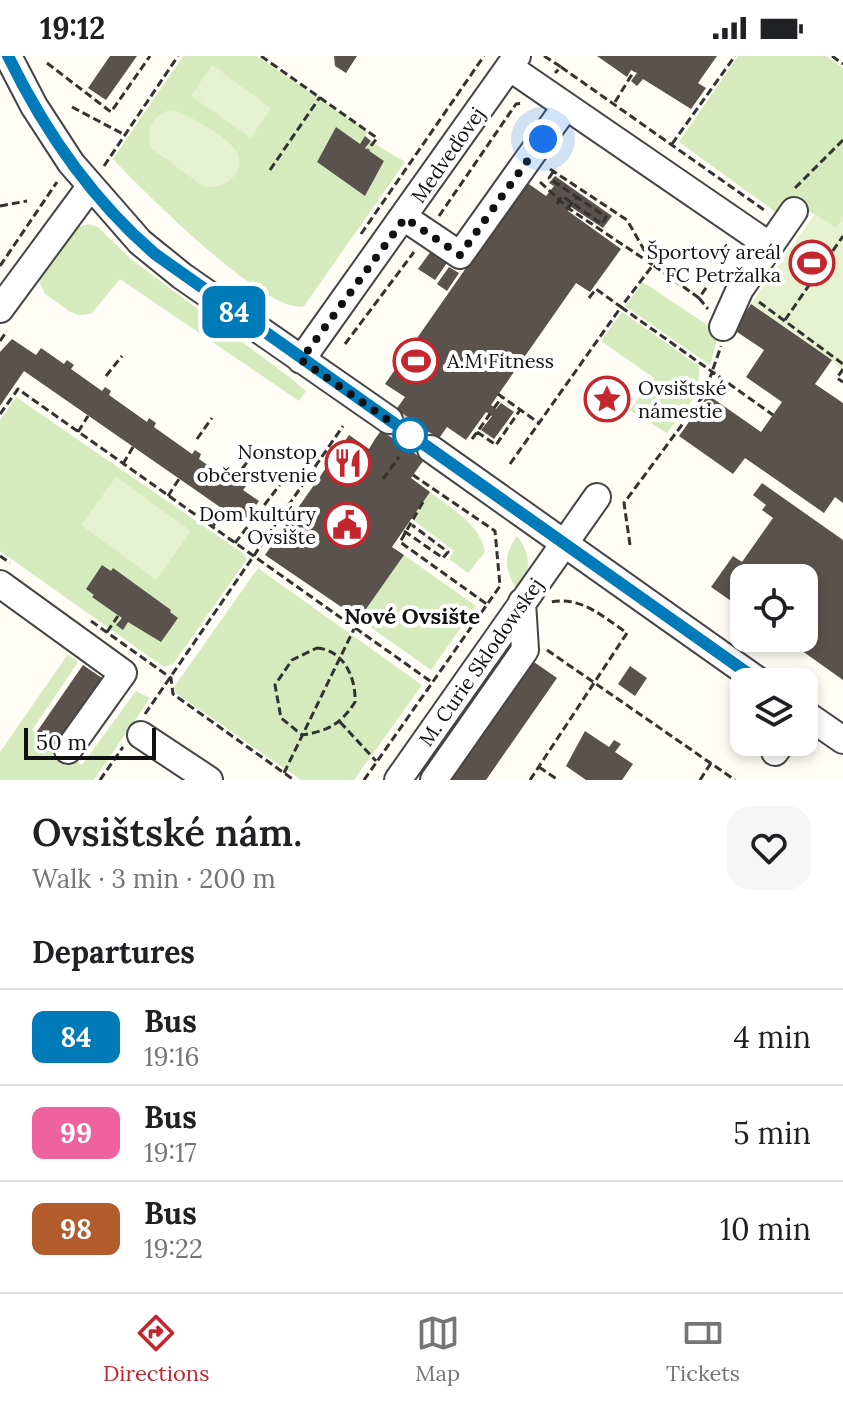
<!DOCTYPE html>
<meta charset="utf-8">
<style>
body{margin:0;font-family:Lora,serif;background:#f6f6f6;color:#202124;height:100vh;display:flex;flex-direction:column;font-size:30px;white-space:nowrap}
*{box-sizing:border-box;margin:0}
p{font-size:26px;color:#757577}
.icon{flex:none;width:44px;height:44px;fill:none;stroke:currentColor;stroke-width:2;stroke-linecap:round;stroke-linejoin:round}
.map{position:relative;height:724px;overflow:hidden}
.panel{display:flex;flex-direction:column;background:#fff;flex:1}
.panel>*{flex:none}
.badge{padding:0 16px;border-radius:12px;font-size:28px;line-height:52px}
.fabs{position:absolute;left:730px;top:508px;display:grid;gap:16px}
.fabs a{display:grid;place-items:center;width:88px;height:88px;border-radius:16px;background:#fff;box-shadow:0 4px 12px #0003;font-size:40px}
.scale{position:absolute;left:24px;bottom:20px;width:132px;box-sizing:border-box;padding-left:8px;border:4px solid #111;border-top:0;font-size:22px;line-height:28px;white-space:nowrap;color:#111;-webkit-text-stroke:6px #fff;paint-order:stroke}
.you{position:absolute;width:40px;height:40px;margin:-20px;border:6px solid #fff;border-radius:50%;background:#1a73e8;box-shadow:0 0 0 12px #1a73e833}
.map>.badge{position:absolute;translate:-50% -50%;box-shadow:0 0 0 4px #fff}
h2{padding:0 32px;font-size:30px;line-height:72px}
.round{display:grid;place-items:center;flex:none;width:84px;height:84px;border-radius:24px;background:#f6f6f6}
.headline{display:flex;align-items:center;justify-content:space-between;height:136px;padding:0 32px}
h1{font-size:38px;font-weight:600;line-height:60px}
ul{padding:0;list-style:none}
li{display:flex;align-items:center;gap:24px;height:96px;padding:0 32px;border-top:2px solid #e0e0e0}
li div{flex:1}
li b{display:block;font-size:30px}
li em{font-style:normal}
li .badge{min-width:88px;font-weight:700;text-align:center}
.status{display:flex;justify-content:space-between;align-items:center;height:56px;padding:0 40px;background:#fff;direction:ltr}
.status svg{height:22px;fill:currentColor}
.tab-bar{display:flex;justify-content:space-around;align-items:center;height:112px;border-top:2px solid #e0e0e0;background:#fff;font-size:22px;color:#757577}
.tab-bar a{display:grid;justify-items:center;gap:4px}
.tab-bar .current{color:#c4262e}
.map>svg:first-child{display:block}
.green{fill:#d5ebbd}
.pitch{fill:#e6f2cf}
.building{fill:#5a524d}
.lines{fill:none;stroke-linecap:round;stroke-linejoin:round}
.minor-tunnel{stroke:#dbdad3;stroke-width:26;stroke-dasharray:26 13;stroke-linecap:butt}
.minor-casing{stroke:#444;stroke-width:30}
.path{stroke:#333;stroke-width:3;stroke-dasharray:8 4;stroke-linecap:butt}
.minor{stroke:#fff;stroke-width:26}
.path-bridge{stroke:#333;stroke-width:3;stroke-dasharray:8 4;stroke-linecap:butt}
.line-casing{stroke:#fff;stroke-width:18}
.line{stroke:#007ab8;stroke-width:12}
.walk{stroke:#111;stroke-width:8;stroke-dasharray:0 14.4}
.stop-dot{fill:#fff;stroke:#007ab8;stroke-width:4}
.labels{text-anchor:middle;stroke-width:8;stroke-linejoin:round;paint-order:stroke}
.street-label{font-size:20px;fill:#111;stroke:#fff}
.poi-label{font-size:20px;fill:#111;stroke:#fff;text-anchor:end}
.neighbourhood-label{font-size:22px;font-weight:bold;fill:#111;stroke:#fff}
</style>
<div class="status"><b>19:12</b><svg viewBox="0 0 49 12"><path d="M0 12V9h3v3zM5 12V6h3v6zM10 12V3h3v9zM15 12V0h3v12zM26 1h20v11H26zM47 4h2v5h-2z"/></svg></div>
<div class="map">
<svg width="843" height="724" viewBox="0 0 843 724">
<rect width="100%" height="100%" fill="#fffdf5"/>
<!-- green -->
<path class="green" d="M183 0H257L368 76 360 88 336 71 317 106 365 140 384 105 365 92 371 85 405 106 304 250C268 261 140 132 113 103Z
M738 0H826L843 12V162L836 172 792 145 781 160 679 86Z
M88 168 98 171 132 204 288 320 306 335 299 345 120 223 91 258 78 259 69 255 45 238 40 227 41 216 69 174Z
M643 226 719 277 710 309 625 250Z
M622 256 699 310 698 336 667 377 630 354 654 322 601 285Z
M16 341 244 498 247 503 173 608 164 611 0 495V364Z
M430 436C452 453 480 468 485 496L468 517 449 503 454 495 412 463Z
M517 480C532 499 531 515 518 536 505 515 502 501 517 480Z
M404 499 476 550 431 614 359 563Z
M258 512 422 629 354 724H301L176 637 174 631Z
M68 598 78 606 32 674 82 709 136 635 150 642 94 724H0V696Z"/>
<!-- pitch -->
<path class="pitch" d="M212 9 271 52 251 82 191 40Z
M173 54C188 58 229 82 236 95 249 116 222 136 203 130L151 92C145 73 154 56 173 54Z
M815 158 836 172 843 162V318L832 304 751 248Z
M116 421 191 475 156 524 81 469Z"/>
<!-- building -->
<path class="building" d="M110 0H137L106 44 88 32Z
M334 0H357L346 17 335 10Z
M597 0H717L698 27 706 32 691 53 643 23 637 30 631 25 637 17 631 14 627 21Z
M336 71 360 88 365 80 371 85 365 92 384 105 365 140 317 106Z
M555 120 612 160 603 172 571 151 568 155 621 193 590 236 576 227 491 349 496 353 501 347 514 356 494 383 481 374 492 360 486 356 466 384 447 371 411 422 430 436 392 491 404 499 359 563 265 499 349 379 369 393 375 383 405 341 385 328 526 126 546 140 554 130 549 127Z
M431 195 447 207 435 224 418 213Z
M449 211 459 217 447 235 437 228Z
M751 248 832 304 815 328 843 347V447L835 441 824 457 745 402 733 418 679 380 708 339 761 376 782 346 746 321 764 294 734 274Z
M12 283 36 299 41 292 64 308 67 304 74 309 71 313 102 335 105 331 111 335 109 339 147 366 149 362 156 367 154 371 192 398 195 394 201 398 199 403 237 429 239 425 246 430 243 434 259 445 243 467 24 315 0 350V296Z
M762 427 843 484V624L784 582H804V522H744V554L711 531 733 500 742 506 773 462 762 454 766 449 753 439Z
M102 509 111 515 113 512 171 554 170 556 178 562 161 586 128 566 123 574 116 569 122 562 92 541 94 539 86 533Z
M534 606 557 622 486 724H452L466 703 462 700 467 694 471 696 492 666 489 663 493 656 497 659 518 628 515 626 519 619 523 622Z
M83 609 102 622 55 690 36 677Z
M630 610 647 622 635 640 618 628Z
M585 675 609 691 614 684 621 688 615 696 633 708 622 724H586L566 710Z"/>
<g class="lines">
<!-- minor-tunnel -->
<path class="minor-tunnel" d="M389 364 431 393"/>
<!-- minor casing -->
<g class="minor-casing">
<path id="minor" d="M8 0 34 50 71 107 140 186 182 220 389 364
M509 11 770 190
M405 162 460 199 566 50
M0 253 90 131
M723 271 740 233 794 155
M301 304 517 0
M431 393 760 626
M0 528 123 617 68 694
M804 657 843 684
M141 679 209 724
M775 696 782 686
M398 724 597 441
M434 724 525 594 522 546"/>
</g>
<!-- path -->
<path class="path" d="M261 0 377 82 368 94
M544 0 561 11 555 17
M832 0 843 8
M47 7 111 56 150 0
M561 11 767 156
M615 46 634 15
M72 51 125 79
M672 88 735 0
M104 110 178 0
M550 113 627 164 651 206
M270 114 320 41
M553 116 549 122 577 141 568 152
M540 126 568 152 653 209
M795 132 843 84
M0 150 27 145
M439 160 516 48 524 47
M361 178 484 0
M0 210 57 126
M589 242 596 233 621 251 653 209 699 242 733 193
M699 242 708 253
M759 246 843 308
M785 264 843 180
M0 285 7 275
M345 288 414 196
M843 313 837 322 843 326
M106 320 122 300
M498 338 539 367
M494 352 502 341
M0 358 18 333 433 627
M78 376 88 360
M477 376 496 389 520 354
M197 383 212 362
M472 383 490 358
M123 408 133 391
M510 408 621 251 773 359
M242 413 256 394
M383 423 399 401
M168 440 179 423
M423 446 400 486 488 549
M212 472 223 454
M235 487 289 417
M630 489 624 447 704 339 721 290
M0 500 10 507
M91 565 171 622 173 638 294 724
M107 576 118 560
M317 592C344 594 356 622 355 646 341 668 328 675 302 679L281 662 275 629 292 604Z
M547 594 735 724
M145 658 343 370
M340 666 376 705
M539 711 558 724
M284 717 354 573
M100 724 123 691
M364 724 500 530 495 475 413 419
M530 724 627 577C602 560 581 540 550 546
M700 724 711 707"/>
<!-- minor -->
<use href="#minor" class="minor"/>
<!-- path-bridge -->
<path class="path-bridge" d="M557 148 562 140 602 168 606 161 577 141
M404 475 443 502 448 496 412 469"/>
</g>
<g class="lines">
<!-- line casing -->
<g class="line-casing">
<path id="line" d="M8 0C44 74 92 144 155 198L760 626"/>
</g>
<!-- line -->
<use href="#line" class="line"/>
<!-- walk -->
<path class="walk" d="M410 379 301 304 405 162 460 199 543 83"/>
</g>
<!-- icons -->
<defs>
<g id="stadium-ring" transform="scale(2.3)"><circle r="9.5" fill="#fff" stroke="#c4262e" stroke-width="1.5"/><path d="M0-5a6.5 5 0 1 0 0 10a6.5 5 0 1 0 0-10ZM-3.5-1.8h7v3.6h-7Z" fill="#c4262e"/></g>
<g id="sight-ring" transform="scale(2.3)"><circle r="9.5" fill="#fff" stroke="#c4262e" stroke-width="1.5"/><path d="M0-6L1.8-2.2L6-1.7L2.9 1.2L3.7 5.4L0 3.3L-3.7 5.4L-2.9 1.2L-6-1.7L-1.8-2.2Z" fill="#c4262e"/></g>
<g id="restaurant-ring" transform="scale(2.3)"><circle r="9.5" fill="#fff" stroke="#c4262e" stroke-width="1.5"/><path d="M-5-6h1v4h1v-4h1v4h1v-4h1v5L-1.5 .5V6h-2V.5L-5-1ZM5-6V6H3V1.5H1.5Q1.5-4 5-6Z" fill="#c4262e"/></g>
<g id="civic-ring" transform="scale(2.3)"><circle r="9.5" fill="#fff" stroke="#c4262e" stroke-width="1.5"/><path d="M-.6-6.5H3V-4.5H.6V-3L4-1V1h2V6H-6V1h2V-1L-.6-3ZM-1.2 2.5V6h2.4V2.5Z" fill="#c4262e"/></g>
</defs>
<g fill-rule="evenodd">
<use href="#stadium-ring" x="812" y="207"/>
<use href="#stadium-ring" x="416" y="305"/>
<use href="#sight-ring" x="607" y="343"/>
<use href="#restaurant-ring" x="348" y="407"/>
<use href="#civic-ring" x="347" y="469"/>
</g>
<!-- markers -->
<circle class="stop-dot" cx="410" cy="379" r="16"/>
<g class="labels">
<!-- street labels -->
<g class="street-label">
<text transform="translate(448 99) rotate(-55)" y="7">Medveďovej</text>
<text transform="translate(481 606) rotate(-55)" y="7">M. Curie Sklodowskej</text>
</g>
<!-- poi labels -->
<g class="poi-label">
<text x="781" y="203">Športový areál<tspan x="781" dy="23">FC Petržalka</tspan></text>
<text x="447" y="312" text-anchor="start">A.M Fitness</text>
<text x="638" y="339" text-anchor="start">Ovsištské<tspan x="638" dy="23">námestie</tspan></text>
<text x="317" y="403">Nonstop<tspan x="317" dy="23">občerstvenie</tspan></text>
<text x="316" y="465">Dom kultúry<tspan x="316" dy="23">Ovsište</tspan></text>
</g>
<!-- neighbourhood labels -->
<g class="neighbourhood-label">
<text x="412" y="568">Nové Ovsište</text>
</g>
</g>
</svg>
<div class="fabs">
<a><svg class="icon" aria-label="locate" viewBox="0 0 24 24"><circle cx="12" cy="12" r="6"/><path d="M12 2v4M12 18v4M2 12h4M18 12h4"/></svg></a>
<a><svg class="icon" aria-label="layers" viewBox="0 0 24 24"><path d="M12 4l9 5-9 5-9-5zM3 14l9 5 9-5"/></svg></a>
</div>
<div class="scale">50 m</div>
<div class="you" style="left:543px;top:83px"></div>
<b class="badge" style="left:234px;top:256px;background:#007ab8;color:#fff">84</b>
</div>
<section class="panel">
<div class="headline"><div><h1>Ovsištské nám.</h1><p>Walk · 3 min · 200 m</p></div><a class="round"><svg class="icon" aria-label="heart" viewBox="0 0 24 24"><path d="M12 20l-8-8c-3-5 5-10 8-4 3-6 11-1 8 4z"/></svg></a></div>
<h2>Departures</h2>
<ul>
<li><span class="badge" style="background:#007ab8;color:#fff">84</span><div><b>Bus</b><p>19:16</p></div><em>4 min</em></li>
<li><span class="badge" style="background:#ee639f;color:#fff">99</span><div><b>Bus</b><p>19:17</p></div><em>5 min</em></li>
<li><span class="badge" style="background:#b25c2e;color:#fff">98</span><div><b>Bus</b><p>19:22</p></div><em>10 min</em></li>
</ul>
</section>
<nav class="tab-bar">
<a class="current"><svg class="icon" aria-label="directions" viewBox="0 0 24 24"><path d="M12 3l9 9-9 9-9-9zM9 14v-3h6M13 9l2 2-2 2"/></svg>Directions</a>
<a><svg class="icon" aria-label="map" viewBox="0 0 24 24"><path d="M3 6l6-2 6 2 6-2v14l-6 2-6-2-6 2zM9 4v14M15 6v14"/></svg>Map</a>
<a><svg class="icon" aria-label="tickets" viewBox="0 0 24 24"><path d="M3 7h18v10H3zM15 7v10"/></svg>Tickets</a>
</nav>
